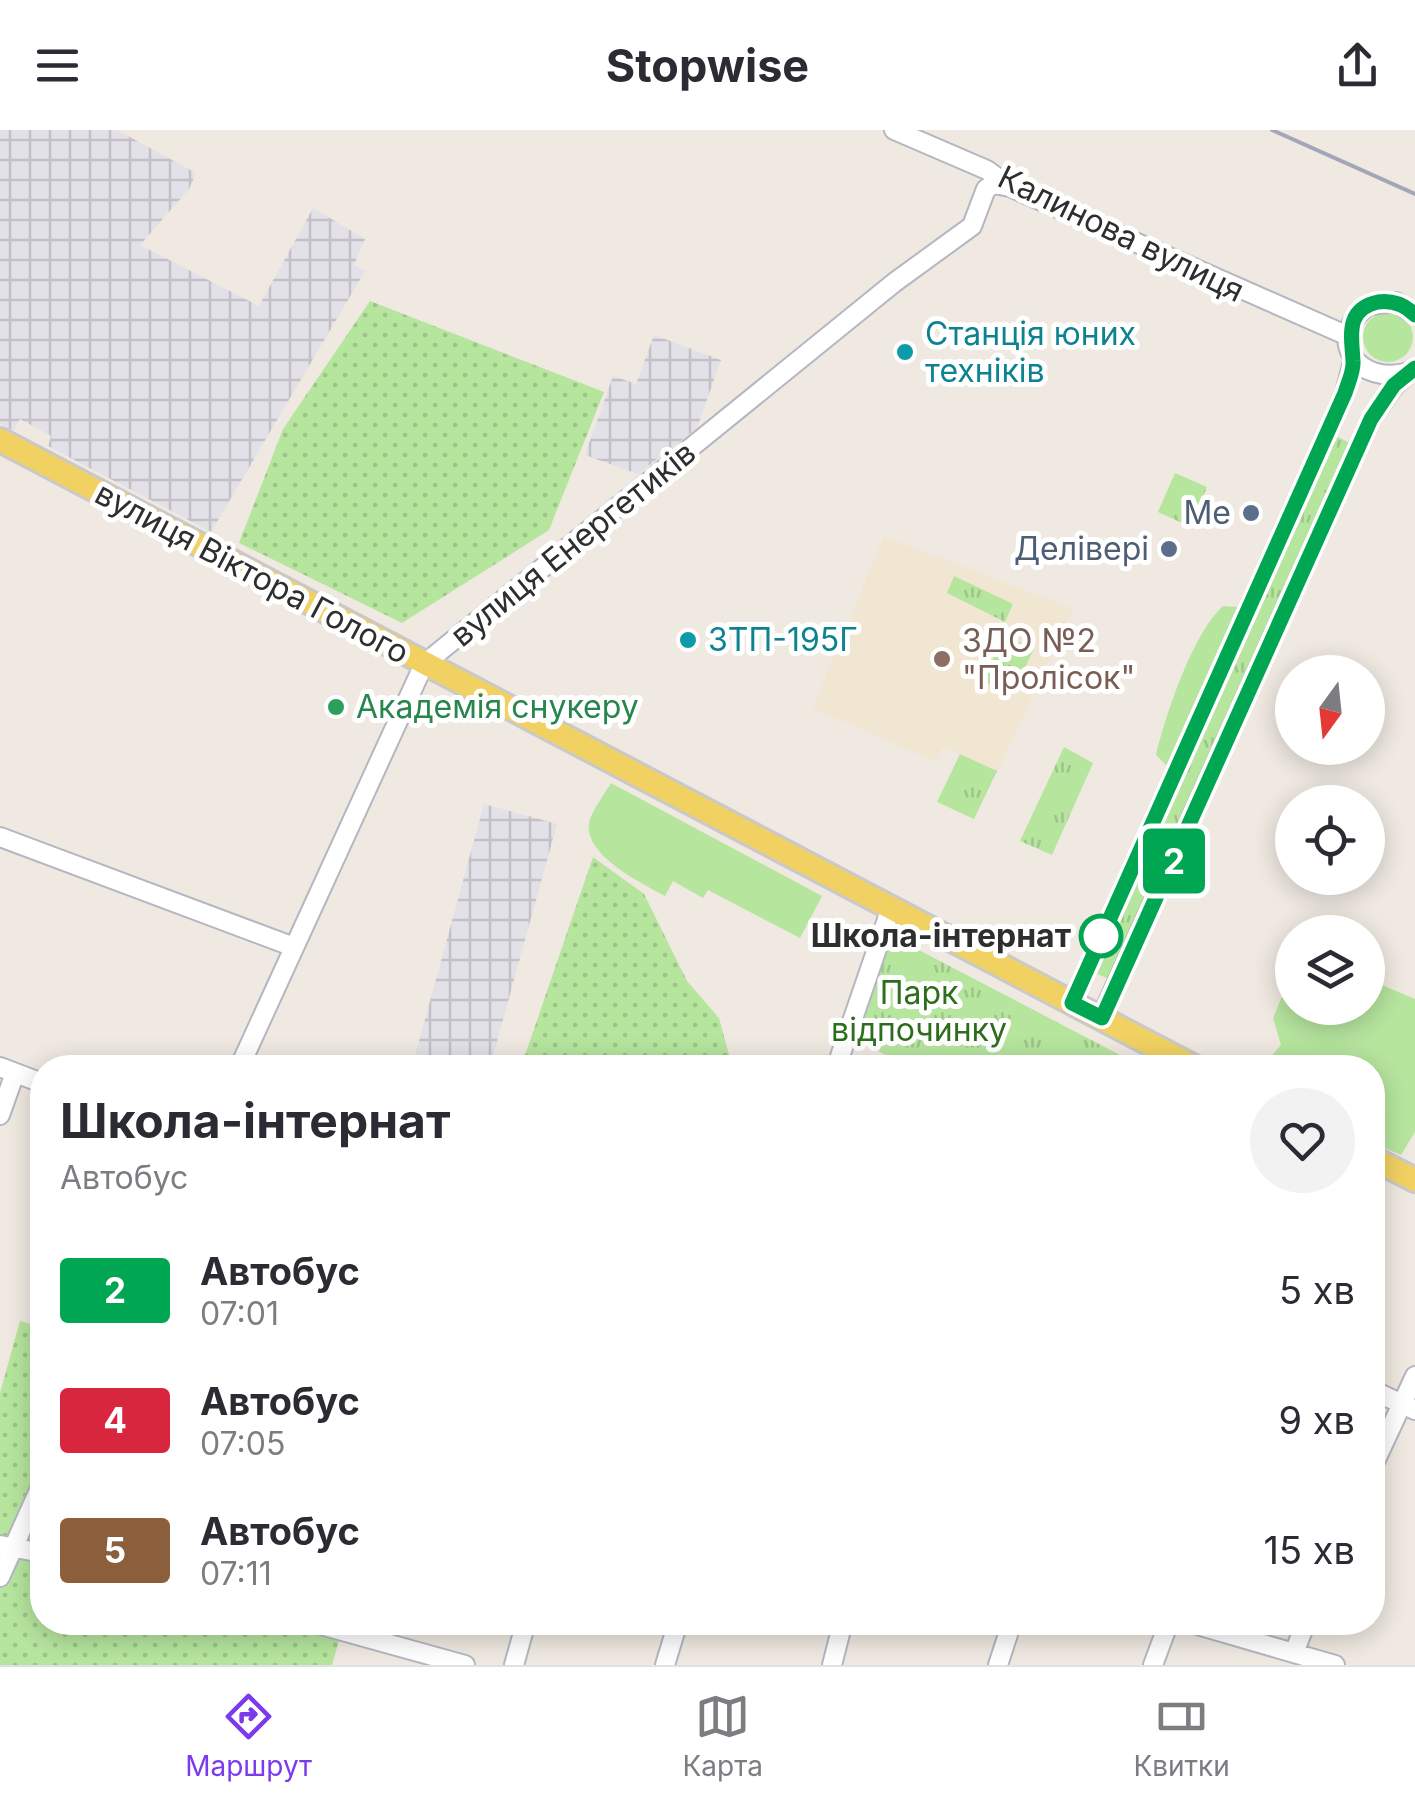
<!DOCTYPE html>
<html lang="uk">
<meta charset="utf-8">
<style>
body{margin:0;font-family:Inter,sans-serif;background:#f2f2f3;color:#2b2b33;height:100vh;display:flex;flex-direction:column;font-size:38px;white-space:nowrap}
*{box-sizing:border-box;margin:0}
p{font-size:32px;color:#7c7c81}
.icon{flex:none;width:55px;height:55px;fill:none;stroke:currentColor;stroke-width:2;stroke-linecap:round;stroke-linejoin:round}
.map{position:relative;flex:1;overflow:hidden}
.drawer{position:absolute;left:30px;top:925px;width:1355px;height:580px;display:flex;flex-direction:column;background:#fff;border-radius:40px;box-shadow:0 5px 25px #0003}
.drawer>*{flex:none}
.badge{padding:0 20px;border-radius:8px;font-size:35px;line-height:65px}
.needle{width:65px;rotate:195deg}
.tools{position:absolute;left:1275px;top:525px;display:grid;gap:20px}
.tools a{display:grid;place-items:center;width:110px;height:110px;border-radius:50%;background:#fff;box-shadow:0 5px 25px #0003;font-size:50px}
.map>.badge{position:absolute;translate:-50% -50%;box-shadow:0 0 0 5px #fff}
.round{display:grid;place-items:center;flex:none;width:105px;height:105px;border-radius:52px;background:#f2f2f3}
.summary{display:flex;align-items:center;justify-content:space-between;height:170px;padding:0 30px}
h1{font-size:48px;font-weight:700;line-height:75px}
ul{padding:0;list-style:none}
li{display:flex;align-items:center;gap:30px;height:130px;padding:0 30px}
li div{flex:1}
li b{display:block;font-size:38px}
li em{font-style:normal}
li .badge{min-width:110px;font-weight:700;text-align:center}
header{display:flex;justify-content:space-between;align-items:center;height:130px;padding:0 30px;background:#fff;font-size:45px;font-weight:700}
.dock{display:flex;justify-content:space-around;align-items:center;height:140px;border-top:2px solid #e1e1e2;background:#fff;font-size:28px;color:#7c7c81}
.dock a{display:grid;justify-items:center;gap:5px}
.dock .active{color:#7c3aed}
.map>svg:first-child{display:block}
.industrial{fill:url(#industrial-grid)}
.education{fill:#f0e6d1}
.grass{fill:#b6e59e}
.park{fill:url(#park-tufts)}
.garden{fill:url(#garden-dots)}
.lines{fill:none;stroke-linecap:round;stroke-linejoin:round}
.minor-casing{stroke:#b4b7c1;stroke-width:22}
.major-casing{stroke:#c9c9c9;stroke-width:28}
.minor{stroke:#fff;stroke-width:18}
.major{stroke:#f2d163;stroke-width:22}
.rail{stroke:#a3a6b8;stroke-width:4}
.line-casing{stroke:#fff;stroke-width:22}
.line{stroke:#00a651;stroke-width:15}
.culture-dot{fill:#0f9aa8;stroke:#fff;stroke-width:4}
.service-dot{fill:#5c6f8a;stroke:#fff;stroke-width:4}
.education-dot{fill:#8d6e63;stroke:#fff;stroke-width:4}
.leisure-dot{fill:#2e9e5b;stroke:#fff;stroke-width:4}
.stop-dot{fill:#fff;stroke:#00a651;stroke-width:5}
.labels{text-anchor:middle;stroke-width:10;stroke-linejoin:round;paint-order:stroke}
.street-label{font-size:32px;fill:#2e2e2e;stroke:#fff}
.culture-label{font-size:32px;fill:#0d838f;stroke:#fff;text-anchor:start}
.service-label{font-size:32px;fill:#4e5e75;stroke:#fff;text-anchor:end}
.education-label{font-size:32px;fill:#785e54;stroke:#fff;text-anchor:start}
.leisure-label{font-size:32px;fill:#27864d;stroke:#fff;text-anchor:start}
.stop-label{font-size:32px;font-weight:bold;fill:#2e2e2e;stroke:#fff;text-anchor:end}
.park-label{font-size:32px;fill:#2c6e1b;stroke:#fff}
</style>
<header><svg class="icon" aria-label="menu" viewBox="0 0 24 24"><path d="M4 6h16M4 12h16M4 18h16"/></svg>Stopwise<svg class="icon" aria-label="share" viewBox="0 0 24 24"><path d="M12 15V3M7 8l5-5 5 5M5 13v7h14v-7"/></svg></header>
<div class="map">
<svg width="1415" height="1535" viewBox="0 0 1415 1535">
<defs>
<pattern id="industrial-grid" width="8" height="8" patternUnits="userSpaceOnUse" patternTransform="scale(2.5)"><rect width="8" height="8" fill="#e3e1e8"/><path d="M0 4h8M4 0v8" fill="none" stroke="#c3c1c7"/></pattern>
<pattern id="park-tufts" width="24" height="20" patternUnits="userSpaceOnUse" patternTransform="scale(2.5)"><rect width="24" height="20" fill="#b6e59e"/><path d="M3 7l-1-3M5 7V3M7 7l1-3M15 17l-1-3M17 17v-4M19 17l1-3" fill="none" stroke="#9dc588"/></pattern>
<pattern id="garden-dots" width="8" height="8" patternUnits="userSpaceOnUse" patternTransform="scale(2.5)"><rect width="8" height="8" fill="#b6e59e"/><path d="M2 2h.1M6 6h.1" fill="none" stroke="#9dc588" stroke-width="1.8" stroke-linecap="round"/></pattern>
</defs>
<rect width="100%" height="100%" fill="#efe9e1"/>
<!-- industrial -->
<path class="industrial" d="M0 0H117L196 43 189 59 140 115 259 176 313 78 365 109 354 135 365 141 211 402 48 316 51 306 20 289 13 301 0 294Z
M654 205 721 230 697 298 638 344 585 325 613 246 636 254Z
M484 674 557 694 490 937H412Z"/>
<!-- education -->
<path class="education" d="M884 406 1073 479 998 641 943 617 936 632 813 578Z"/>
<!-- grass -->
<path class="grass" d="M1363 207a25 25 0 1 1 50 0a25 25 0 1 1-50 0Z
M1223 476 1238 477 1170 639 1156 625C1166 584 1193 503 1223 476Z
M611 653 822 766 800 808 708 760 703 768 673 751 665 766C641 753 579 723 590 689 595 677 604 664 611 653Z
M1292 843V878H1368V849L1415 869V1002L1401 1025 1373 1013 1372 938 1262 937 1281 915 1273 888Z"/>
<!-- park -->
<path class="park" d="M1334 305 1352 314 1111 850 1093 842Z
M1175 343 1207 357 1191 397 1158 382Z
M954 446 1013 474 1005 492 947 463Z
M1003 505 1034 519 1012 564 983 552Z
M1064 617 1093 633 1052 725 1020 711Z
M960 624 997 641 974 689 937 672Z
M888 804 1143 937H910L852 908Z"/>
<!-- garden -->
<path class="garden" d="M370 171 604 262 549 400 402 493 239 413 283 299Z
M593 727 644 764 687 851 719 888 730 928 722 937H521Z
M20 1191 42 1197V1492L344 1493 332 1535H0V1263Z"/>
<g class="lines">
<!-- minor casing -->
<g class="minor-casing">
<path id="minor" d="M894 0 987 40 1010 57 1348 206
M1409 242C1358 257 1323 208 1369 175L1396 172 1415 185
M0 707 294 817
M1072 873 1345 263 1354 228
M1101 888 1371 289 1395 255 1415 238
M0 937 42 953
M239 938 424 534 895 152 972 96 986 59 994 54 1010 57
M836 938 891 778
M0 985 15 943
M1372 1260 1415 1280
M1372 1338 1415 1246
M0 1415 42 1423
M0 1447 42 1354
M310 1492 465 1535
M1187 1492 1335 1535
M1294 1523 1306 1492
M514 1535 526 1492
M665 1535 678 1492
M832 1535 843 1492
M998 1535 1012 1492
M1153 1535 1169 1492"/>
</g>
<!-- major casing -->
<g class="major-casing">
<path id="major" d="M0 310 1196 938
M1372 1028 1415 1050"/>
</g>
<!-- minor -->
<use href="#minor" class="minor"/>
<!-- major -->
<use href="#major" class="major"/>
<!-- rail -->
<path class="rail" d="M1272 0 1415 64"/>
</g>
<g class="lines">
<!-- line casing -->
<g class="line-casing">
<path id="line" d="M1415 185C1405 175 1393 170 1378 172 1344 179 1352 208 1353 231 1354 241 1348 253 1345 263L1072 873 1102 888 1371 289 1394 255 1415 238"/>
</g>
<!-- line -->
<use href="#line" class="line"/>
</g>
<!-- markers -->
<g class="culture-dot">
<circle cx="905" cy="222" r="10"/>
<circle cx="688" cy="510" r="10"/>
</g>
<g class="service-dot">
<circle cx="1251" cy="383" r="10"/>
<circle cx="1169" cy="419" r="10"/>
</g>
<circle class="education-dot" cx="942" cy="529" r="10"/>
<circle class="leisure-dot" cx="336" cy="577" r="10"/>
<circle class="stop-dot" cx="1101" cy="806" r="20"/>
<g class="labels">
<!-- street labels -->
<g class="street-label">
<text transform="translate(1121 104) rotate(26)" y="11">Калинова вулиця</text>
<text transform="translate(573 414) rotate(-39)" y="11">вулиця Енергетиків</text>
<text transform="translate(252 443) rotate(28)" y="11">вулиця Віктора Голого</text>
</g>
<!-- culture labels -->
<g class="culture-label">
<text x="925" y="215">Станція юних<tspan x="925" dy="37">техніків</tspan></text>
<text x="708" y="521">ЗТП-195Г</text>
</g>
<!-- service labels -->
<g class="service-label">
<text x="1231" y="394">Me</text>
<text x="1149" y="430">Делівері</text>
</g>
<!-- education labels -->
<g class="education-label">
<text x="962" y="522">ЗДО №2<tspan x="962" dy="37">"Пролісок"</tspan></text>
</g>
<!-- leisure labels -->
<g class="leisure-label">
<text x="356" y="588">Академія снукеру</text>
</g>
<!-- stop labels -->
<g class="stop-label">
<text x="1071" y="817">Школа-інтернат</text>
</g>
<!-- park labels -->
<g class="park-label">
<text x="919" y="874">Парк<tspan x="919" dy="37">відпочинку</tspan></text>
</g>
</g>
</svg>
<div class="tools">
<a><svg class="needle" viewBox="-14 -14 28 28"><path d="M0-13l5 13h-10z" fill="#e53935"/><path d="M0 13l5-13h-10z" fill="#7c7c81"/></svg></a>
<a><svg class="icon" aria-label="locate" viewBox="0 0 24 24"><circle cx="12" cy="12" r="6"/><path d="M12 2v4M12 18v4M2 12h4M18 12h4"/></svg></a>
<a><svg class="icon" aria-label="layers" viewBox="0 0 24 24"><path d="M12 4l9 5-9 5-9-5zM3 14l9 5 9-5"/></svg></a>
</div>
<b class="badge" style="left:1174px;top:731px;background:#00a651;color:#fff">2</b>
<section class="drawer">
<div class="summary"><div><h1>Школа-інтернат</h1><p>Автобус</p></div><a class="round"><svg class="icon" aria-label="heart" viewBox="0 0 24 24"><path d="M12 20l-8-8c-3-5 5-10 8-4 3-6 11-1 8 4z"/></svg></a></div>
<ul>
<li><span class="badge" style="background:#00a651;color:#fff">2</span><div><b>Автобус</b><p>07:01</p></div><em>5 хв</em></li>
<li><span class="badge" style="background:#d7263d;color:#fff">4</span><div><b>Автобус</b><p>07:05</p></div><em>9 хв</em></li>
<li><span class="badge" style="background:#8b5e3c;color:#fff">5</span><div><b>Автобус</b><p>07:11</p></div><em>15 хв</em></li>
</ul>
</section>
</div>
<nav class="dock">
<a class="active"><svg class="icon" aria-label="directions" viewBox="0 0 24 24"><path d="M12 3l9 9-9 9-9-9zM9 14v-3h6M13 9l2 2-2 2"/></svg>Маршрут</a>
<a><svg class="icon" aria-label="map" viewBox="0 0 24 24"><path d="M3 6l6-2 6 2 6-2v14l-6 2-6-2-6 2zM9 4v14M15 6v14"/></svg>Карта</a>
<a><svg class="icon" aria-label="tickets" viewBox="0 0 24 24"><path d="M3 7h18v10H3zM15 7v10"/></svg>Квитки</a>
</nav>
